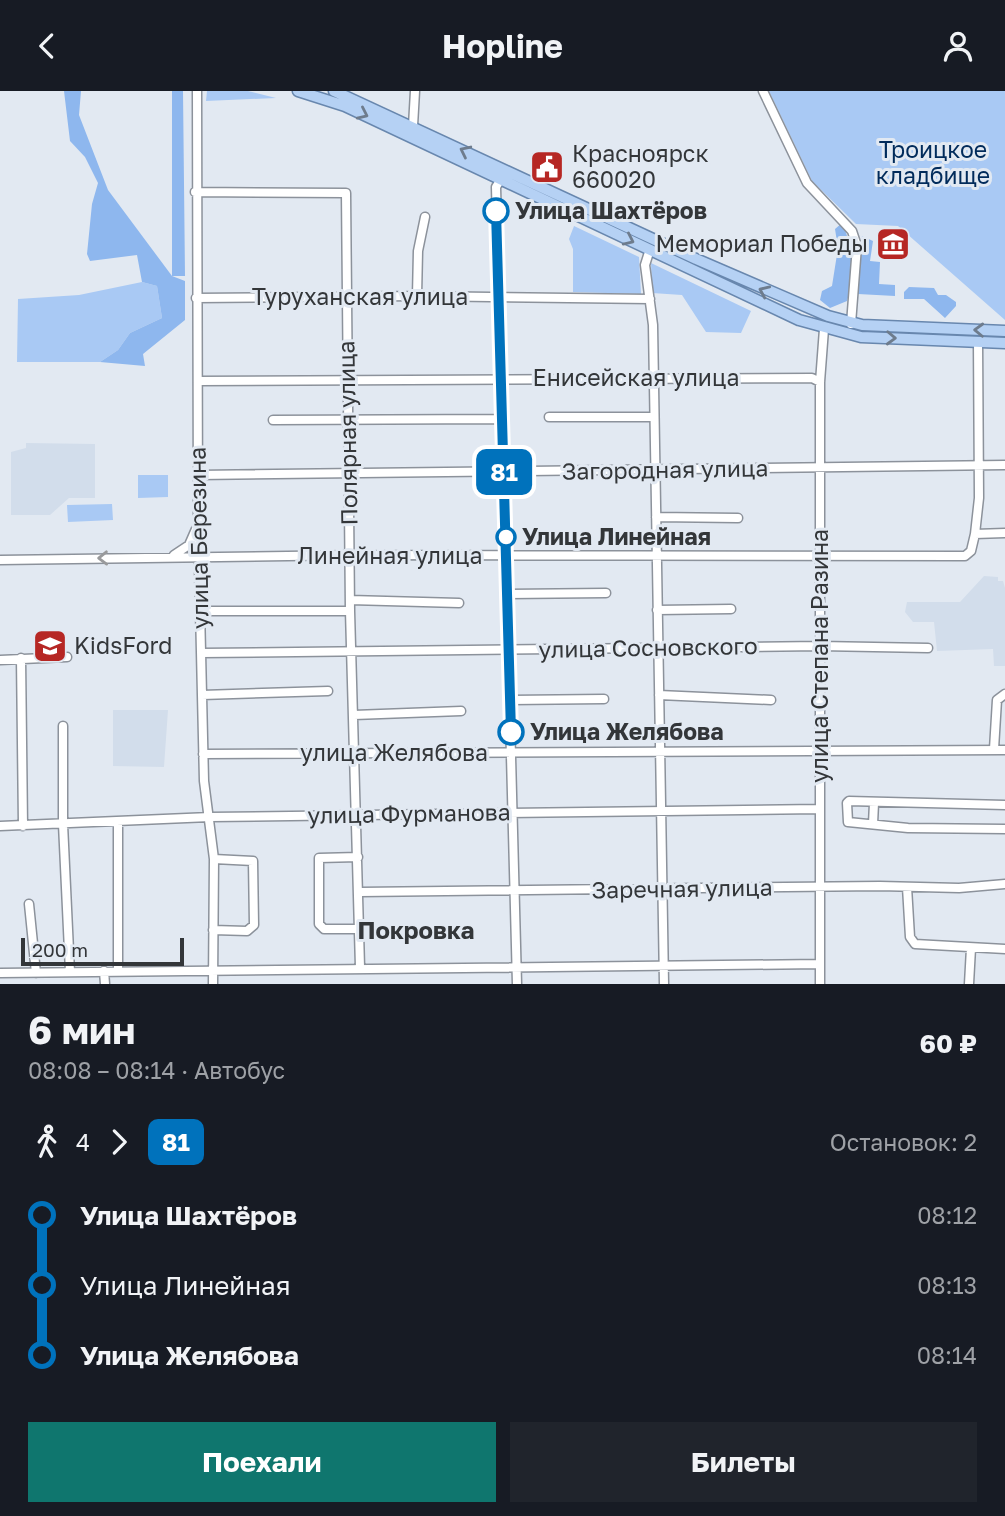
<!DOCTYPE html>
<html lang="ru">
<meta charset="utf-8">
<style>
body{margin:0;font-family:"Golos Text",sans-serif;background:#20242c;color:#f1f3f6;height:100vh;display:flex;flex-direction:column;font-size:26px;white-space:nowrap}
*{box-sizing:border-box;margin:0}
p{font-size:23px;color:#9ea1a6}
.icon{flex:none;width:38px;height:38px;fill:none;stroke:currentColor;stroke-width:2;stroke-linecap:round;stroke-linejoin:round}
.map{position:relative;height:893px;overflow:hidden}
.details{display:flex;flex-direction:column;background:#171b24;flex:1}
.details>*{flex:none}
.badge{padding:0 14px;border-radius:10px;font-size:24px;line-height:46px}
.scale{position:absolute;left:21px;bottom:18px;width:163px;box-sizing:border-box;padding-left:7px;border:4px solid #333639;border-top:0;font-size:19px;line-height:24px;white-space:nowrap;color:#333639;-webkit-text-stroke:5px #e2e9f2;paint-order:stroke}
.map>.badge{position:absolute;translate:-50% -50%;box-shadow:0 0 0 4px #fff}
.legs{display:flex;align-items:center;gap:10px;height:77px;padding:0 28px;font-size:23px}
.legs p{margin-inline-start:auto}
.summary{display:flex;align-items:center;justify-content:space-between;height:119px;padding:0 28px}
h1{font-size:38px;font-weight:700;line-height:52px}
.cta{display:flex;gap:14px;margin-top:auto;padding:14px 28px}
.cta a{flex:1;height:80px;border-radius:0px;background:#0f766e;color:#fff;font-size:28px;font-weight:700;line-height:80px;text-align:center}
.cta a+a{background:#20242c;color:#f1f3f6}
ul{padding:0 28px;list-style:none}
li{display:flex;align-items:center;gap:24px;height:70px;font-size:26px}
li i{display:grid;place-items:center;width:10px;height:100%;margin:0 9px;background:currentColor}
li i::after{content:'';width:18px;height:18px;margin:-9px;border:5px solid;border-radius:50%;background:#171b24}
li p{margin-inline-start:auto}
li:first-child i{background:linear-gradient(#0000 50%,currentColor 0)}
li:last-child i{background:linear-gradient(currentColor 50%,#0000 0)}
header{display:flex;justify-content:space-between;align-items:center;height:91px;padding:0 28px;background:#171b24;font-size:32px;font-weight:700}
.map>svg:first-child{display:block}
.built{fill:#d2ddeb}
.green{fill:#a9c9f4}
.forest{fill:#8eb7ee}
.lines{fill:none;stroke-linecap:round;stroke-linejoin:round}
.minor-casing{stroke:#8c929b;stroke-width:11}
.major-casing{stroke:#6887ae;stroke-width:13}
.minor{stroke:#fff;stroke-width:8}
.major{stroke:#b5d1f4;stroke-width:10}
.oneway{stroke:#6e7c8d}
.oneway2{stroke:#999a9c}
.line-1-casing{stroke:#fff;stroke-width:16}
.line-1{stroke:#0072bc;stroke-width:10}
.stop-1-dot{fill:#fff;stroke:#0072bc;stroke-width:3.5}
.labels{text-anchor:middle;stroke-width:6;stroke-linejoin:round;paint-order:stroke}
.park-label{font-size:23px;fill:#012b5b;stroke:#e2e9f2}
.poi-label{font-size:23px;fill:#333639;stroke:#e2e9f2;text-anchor:start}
.stop-label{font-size:23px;font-weight:bold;fill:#333639;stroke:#e2e9f2;text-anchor:start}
.street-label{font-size:23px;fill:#333639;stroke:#e2e9f2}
.neighbourhood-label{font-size:24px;font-weight:bold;fill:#333639;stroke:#e2e9f2}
</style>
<header><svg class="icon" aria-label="back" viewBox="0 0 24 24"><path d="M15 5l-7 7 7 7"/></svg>Hopline<svg class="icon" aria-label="person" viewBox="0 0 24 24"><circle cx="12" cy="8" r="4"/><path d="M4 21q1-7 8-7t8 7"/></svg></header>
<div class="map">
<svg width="1005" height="893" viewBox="0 0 1005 893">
<rect width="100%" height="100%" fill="#e2e9f2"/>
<!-- built -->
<path class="built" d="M26 352 95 353V407H69L50 424H11V361L26 357Z
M984 485 998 486V490H1003L1005 497V575H994L993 558 937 560 934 531H913L905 521 907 511H960Z
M113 619H168L164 676 113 675Z"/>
<!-- green -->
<path class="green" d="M207 0H248L276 7 206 10Z
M769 0H1005V229L898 135 856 133 812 90Z
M574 135 639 166 641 203 573 201V158L569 148Z
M651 172 751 220 741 242 706 241 682 204 652 202Z
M142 191 157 195 162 227 130 242 118 259 100 271H17L18 208 79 204Z
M138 384H168V406L138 407Z
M112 413 113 429 68 431 67 414Z"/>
<!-- forest -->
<path class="forest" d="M64 0H81L79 24 108 99 172 185V0H183L185 185H172L185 190V229L143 263 145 275 100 271 118 259 130 242 162 227 157 195 142 191 137 164 90 170 87 163 92 113 98 92 85 66 70 50Z
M842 132C853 154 855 187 847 210L830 217 820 209 822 200 832 195 838 157 835 138Z
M862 145 873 150 870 170 880 171 879 193 895 194V205L858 203Z
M909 196 934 197 938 204H946L956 211V215L945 227 924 208H904V201Z"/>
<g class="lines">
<!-- minor casing -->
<g class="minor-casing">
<path id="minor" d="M197 0 198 432 204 690 214 768 213 893
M763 0 807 92 852 140 857 155 851 233
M413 35 415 0
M501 88 496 96 517 893
M195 101 346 102 350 520 360 876
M650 158 645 174 653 234 664 893
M417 205 418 160 425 126
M196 207 417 205 650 208
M978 251 979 407 975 443 1005 442
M198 290 812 287 820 291
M549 326H653
M273 329 503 328
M198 384 1005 374
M656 426 738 427
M174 464 189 454 196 438
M0 469 354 464 965 465 971 460 975 443
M507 503 606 502
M350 509 459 512
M657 519 731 518
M201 520H350
M201 562 820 555 928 557
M21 567 23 735
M0 569 67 566
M202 604 328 600
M659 604 771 609
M510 609 604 608
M354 624 461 620
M63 635V733L70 881
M994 658 997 609 1005 603
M203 663 1005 659
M1005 714 849 710 847 712 848 731 908 737 1005 738
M873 733 874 712
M0 735 210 726 819 718
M358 766 319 767V833L324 838H360
M907 796 910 846 915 853 1005 858
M360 801 880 795 959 797 1005 793
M29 813 36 882
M213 839 247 840 254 834 253 770 214 768
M104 880 105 893
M118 880V730
M0 882 820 873
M820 893V291L824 238
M969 893 971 857"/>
</g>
<!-- major casing -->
<g class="major-casing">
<path id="major" d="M298 0 345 15 799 229 861 246 1005 252
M334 0 696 168 828 225 862 234 1005 240"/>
</g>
<!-- minor -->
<use href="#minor" class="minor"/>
<!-- major -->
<use href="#major" class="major"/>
</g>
<!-- one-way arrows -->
<defs><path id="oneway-chevron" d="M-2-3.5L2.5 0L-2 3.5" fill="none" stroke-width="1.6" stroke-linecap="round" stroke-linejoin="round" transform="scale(1.75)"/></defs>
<g class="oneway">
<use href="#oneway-chevron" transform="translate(363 23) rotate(25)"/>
<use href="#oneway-chevron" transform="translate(465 60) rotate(-154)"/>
<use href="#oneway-chevron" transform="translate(629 149) rotate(25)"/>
<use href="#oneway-chevron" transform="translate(764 200) rotate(-156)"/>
<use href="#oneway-chevron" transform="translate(979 239) rotate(-178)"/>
<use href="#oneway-chevron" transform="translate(891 247) rotate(2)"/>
</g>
<use class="oneway2" href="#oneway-chevron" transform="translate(103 467) rotate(179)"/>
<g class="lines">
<!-- line-1 casing -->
<g class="line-1-casing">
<path id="line-1" d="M496 120 511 641"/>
</g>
<!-- line-1 -->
<use href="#line-1" class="line-1"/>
</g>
<!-- icons -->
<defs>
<g id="civic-square" transform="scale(1.75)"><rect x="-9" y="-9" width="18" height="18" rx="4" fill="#b62724" stroke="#e2e9f2"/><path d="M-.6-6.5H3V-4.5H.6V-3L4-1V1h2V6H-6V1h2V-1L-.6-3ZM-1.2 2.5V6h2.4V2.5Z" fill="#fff"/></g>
<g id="museum-square" transform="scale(1.75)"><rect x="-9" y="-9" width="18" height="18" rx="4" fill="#b62724" stroke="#e2e9f2"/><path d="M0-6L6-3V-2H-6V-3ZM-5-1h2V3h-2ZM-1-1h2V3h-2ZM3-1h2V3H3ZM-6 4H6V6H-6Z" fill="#fff"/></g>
<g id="school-square" transform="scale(1.75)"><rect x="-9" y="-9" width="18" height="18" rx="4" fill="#b62724" stroke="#e2e9f2"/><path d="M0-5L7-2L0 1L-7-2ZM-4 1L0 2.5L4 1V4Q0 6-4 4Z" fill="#fff"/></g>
</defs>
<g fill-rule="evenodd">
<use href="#civic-square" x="547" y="76"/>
<use href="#museum-square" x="893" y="153"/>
<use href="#school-square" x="50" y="555"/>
</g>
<!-- markers -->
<g class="stop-1-dot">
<circle cx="496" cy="120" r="12"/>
<circle cx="506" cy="446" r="9"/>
<circle cx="511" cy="641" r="12"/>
</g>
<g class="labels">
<!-- park labels -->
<g class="park-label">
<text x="933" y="67">Троицкое<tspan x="933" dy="26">кладбище</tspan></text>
</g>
<!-- poi labels -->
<g class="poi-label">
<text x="572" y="71">Красноярск<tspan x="572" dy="26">660020</tspan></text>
<text x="868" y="161" text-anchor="end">Мемориал Победы</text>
<text x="74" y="563">KidsFord</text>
</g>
<!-- stop labels -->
<g class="stop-label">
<text x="515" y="128">Улица Шахтёров</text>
<text x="522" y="454">Улица Линейная</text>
<text x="530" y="649">Улица Желябова</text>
</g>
<!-- street labels -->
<g class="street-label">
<text x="360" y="214">Туруханская улица</text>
<text x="636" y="295">Енисейская улица</text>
<text transform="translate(348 342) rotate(-91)" y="8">Полярная улица</text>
<text transform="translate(665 379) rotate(-1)" y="8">Загородная улица</text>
<text transform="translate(199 447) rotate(-91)" y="8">улица Березина</text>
<text x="390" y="473">Линейная улица</text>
<text transform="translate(648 557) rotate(-1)" y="8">улица Сосновского</text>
<text transform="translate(820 565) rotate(-90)" y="8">улица Степана Разина</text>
<text x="394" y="670">улица Желябова</text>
<text transform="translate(409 723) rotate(-1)" y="8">улица Фурманова</text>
<text transform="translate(682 798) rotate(-1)" y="8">Заречная улица</text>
</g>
<!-- neighbourhood labels -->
<g class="neighbourhood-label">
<text x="416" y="848">Покровка</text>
</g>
</g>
</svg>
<div class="scale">200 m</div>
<b class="badge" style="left:504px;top:381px;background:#0072bc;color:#fff">81</b>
</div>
<section class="details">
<div class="summary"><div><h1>6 мин</h1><p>08:08 – 08:14 · Автобус</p></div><b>60 ₽</b></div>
<div class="legs"><svg class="icon" aria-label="walk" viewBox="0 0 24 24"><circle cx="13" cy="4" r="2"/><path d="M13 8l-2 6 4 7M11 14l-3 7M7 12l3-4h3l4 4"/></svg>4<svg class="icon" aria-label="forward" viewBox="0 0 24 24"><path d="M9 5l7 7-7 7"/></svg><b class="badge" style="background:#0072bc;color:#fff">81</b><p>Остановок: 2</p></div>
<ul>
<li><i style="color:#0072bc"></i><b>Улица Шахтёров</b><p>08:12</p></li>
<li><i style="color:#0072bc"></i><span>Улица Линейная</span><p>08:13</p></li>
<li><i style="color:#0072bc"></i><b>Улица Желябова</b><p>08:14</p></li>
</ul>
<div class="cta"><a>Поехали</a><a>Билеты</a></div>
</section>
